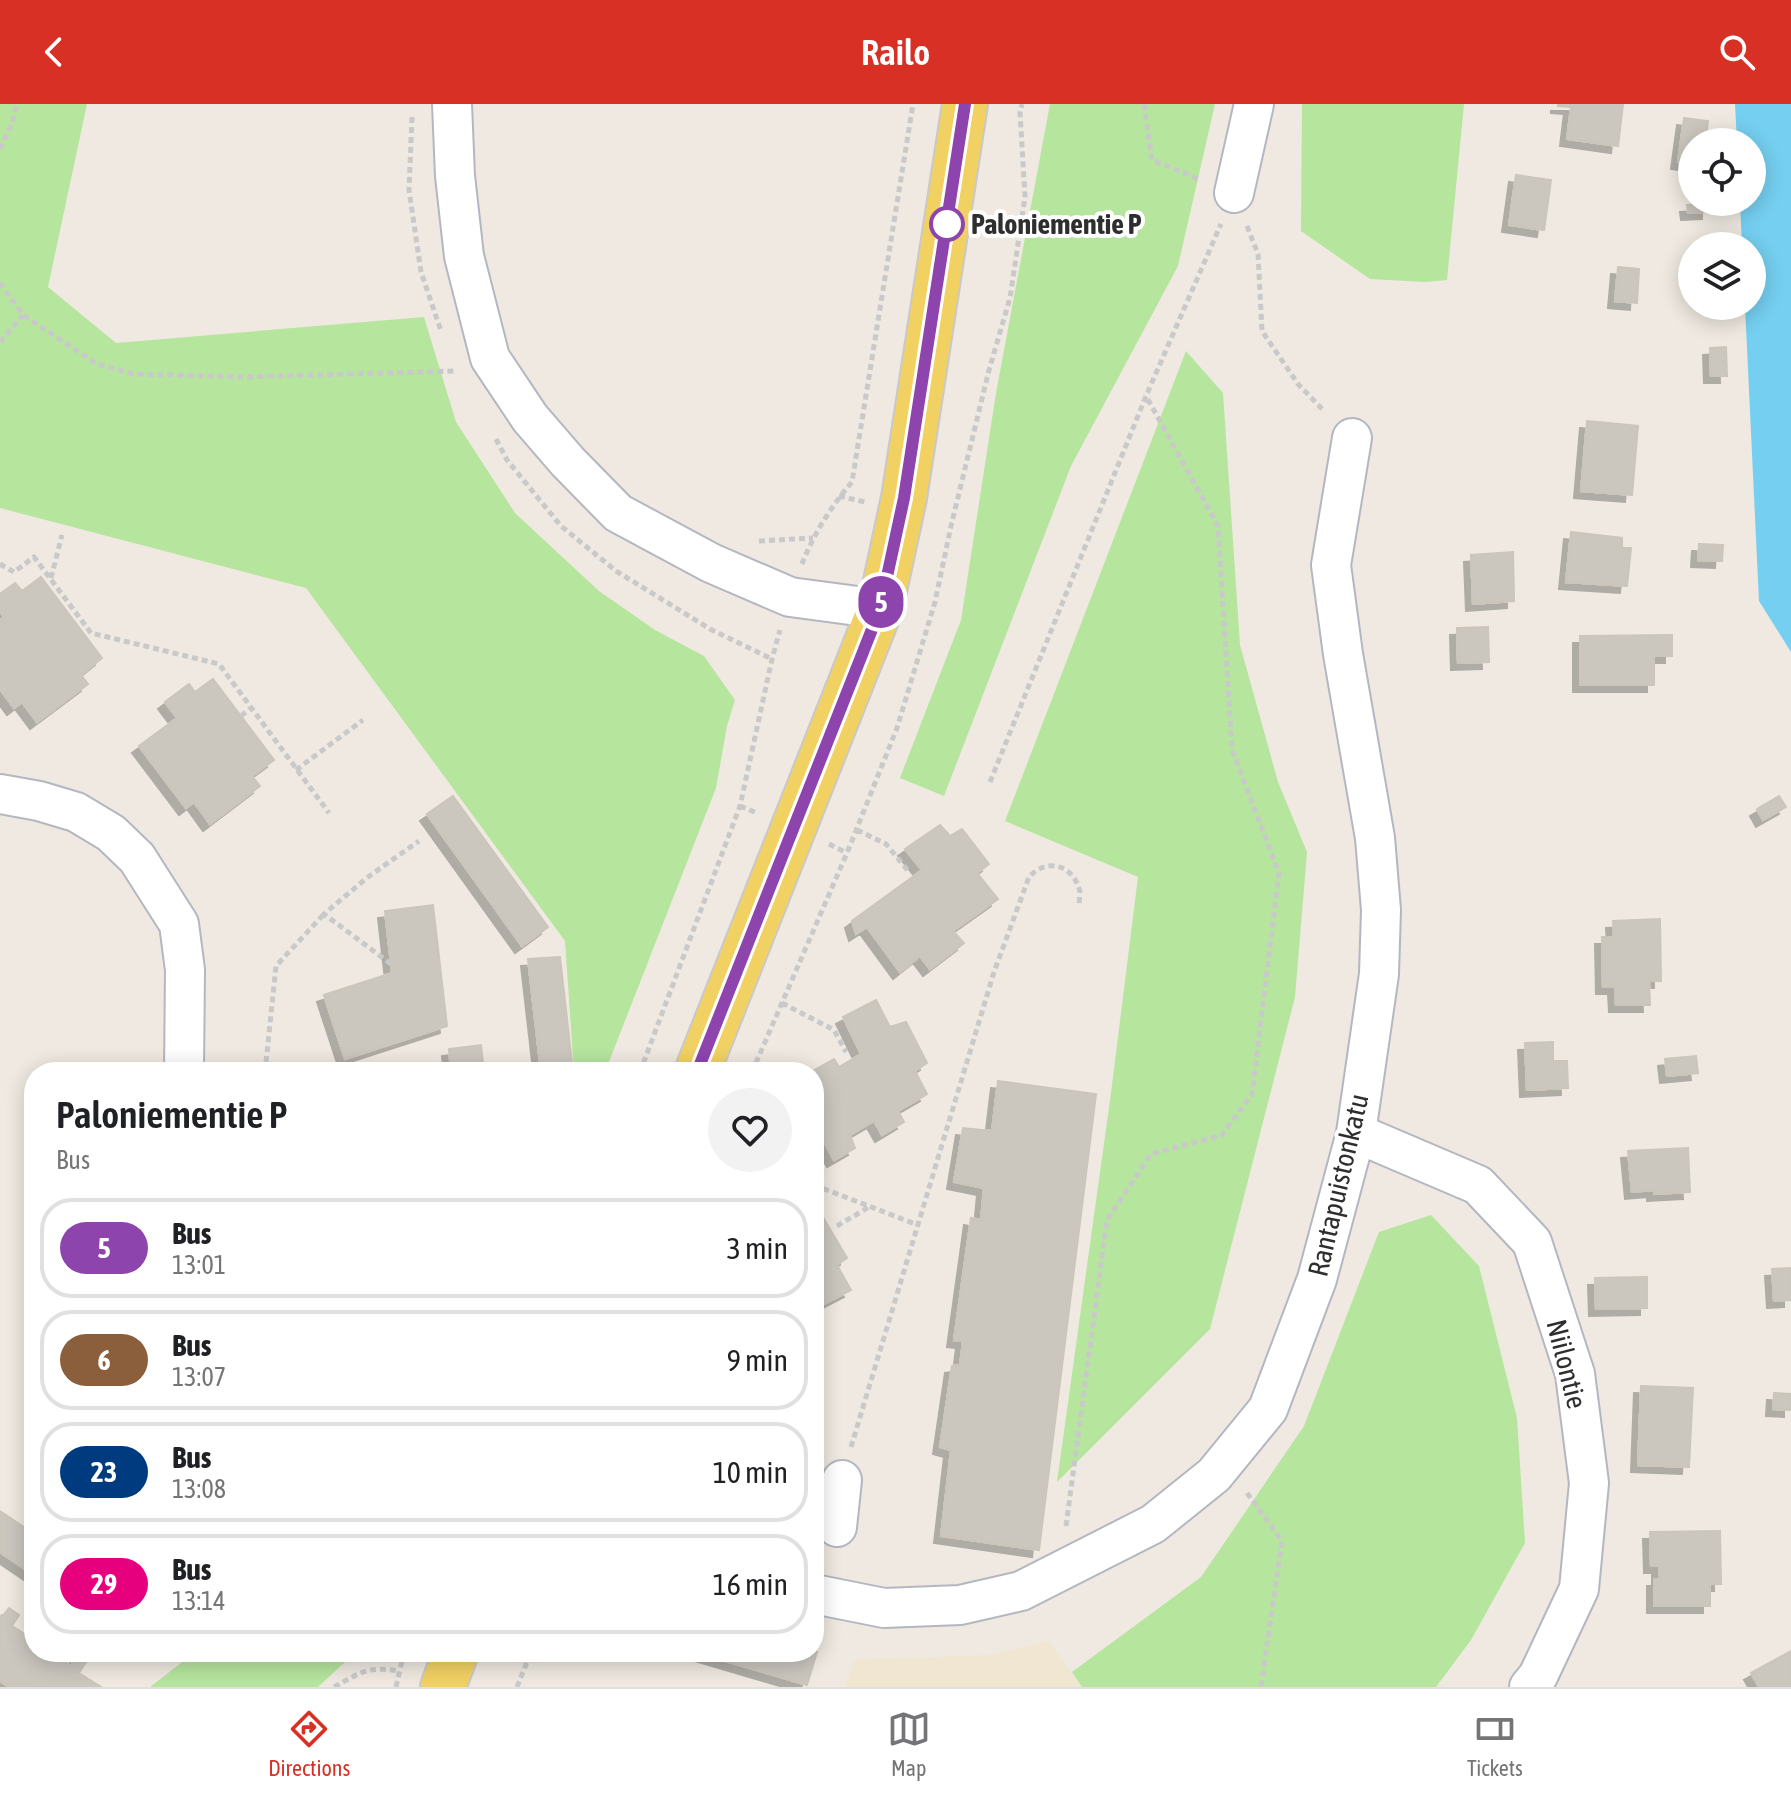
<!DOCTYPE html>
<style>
body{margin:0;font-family:"Asap Condensed",sans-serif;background:#f2f2f2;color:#202124;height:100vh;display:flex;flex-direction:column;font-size:30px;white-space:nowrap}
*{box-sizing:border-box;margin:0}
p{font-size:26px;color:#757577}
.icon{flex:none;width:44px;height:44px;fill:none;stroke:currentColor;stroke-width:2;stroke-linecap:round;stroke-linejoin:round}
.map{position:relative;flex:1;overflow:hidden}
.drawer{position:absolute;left:24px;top:958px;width:800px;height:600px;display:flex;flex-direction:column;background:#fff;border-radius:32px;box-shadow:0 4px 20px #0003}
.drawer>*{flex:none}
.badge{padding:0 16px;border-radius:26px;font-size:28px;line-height:52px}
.fabs{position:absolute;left:1678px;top:24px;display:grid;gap:16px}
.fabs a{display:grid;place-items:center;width:88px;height:88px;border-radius:50%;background:#fff;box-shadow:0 4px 20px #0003;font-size:40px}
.map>.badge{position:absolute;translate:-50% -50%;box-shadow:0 0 0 4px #fff}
.round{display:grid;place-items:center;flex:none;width:84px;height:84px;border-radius:42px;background:#f2f2f2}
.overview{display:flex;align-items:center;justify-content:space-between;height:136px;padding:0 32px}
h1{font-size:38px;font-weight:600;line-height:60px}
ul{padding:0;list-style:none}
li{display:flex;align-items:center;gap:24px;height:100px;margin:0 16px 12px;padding:0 16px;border:4px solid #e0e0e0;border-radius:32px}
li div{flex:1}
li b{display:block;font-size:30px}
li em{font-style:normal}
li .badge{min-width:88px;font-weight:700;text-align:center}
header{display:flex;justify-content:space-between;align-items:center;height:104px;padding:0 32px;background:#d93025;color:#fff;font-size:36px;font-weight:600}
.tabs{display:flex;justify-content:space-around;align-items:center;height:112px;border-top:2px solid #e0e0e0;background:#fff;font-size:22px;color:#757577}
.tabs a{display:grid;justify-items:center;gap:4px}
.tabs .on{color:#d93025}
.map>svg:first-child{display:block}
.education{fill:#f0e6d1}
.green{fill:#b6e59e}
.water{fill:#75cff0}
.building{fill:#cbc7bf;stroke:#cbc5ba;stroke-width:2;filter:url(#shadow)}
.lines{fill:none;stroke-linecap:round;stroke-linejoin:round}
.minor-casing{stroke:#b4b7c1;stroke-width:42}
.major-casing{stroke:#c9c9c9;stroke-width:48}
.path{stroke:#c9c9c9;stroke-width:5;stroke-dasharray:6 4;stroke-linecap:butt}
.minor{stroke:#fff;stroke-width:38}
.major{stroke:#f2d163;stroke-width:44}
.line-casing{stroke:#fff;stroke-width:18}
.line{stroke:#8e44ad;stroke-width:12}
.stop-dot{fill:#fff;stroke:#8e44ad;stroke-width:4}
.labels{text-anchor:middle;stroke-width:8;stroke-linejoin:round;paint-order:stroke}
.stop-label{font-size:28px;font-weight:bold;fill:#2e2e2e;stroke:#fff;text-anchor:start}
.street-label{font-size:28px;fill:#2e2e2e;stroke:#fff}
</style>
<header><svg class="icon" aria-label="back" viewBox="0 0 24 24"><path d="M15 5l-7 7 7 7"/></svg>Railo<svg class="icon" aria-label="search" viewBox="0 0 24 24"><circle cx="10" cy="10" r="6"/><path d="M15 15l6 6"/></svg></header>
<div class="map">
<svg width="1791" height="1583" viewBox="0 0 1791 1583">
<defs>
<filter id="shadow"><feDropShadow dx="-7" dy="7" stdDeviation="0" flood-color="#0004"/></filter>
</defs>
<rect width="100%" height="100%" fill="#efe9e1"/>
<!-- education -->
<path class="education" d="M1049 1537 1082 1583H845L854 1556 990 1551Z"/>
<!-- green -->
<path class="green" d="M0 0H87L48 183 116 239 424 213 456 318 515 409 599 487 655 526 704 552 735 596 727 622 716 684 605 968H574L565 837 306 484 0 404Z
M1050 0H1215L1178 162 1071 362 944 692 900 674 961 516 996 289Z
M1302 0H1464L1447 176 1425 178 1370 175 1301 127Z
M1186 247 1223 289 1240 541 1278 678 1307 748 1295 893 1210 1225 1057 1378 1111 989 1138 773 1005 717Z
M1431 1111 1479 1162 1517 1314 1525 1439 1471 1536 1436 1583H1082L1072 1568 1201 1473 1304 1322 1379 1128Z
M214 1548H356L318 1583H150L190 1552Z"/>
<!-- water -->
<path class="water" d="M1735 0H1791V548L1759 497 1745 202H1752V142H1742L1740 98H1752V38H1737Z"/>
<!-- building -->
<path class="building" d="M1558 0H1623L1618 42 1567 35 1571 3 1558 2Z
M1684 14 1708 17 1705 38H1692V60L1678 58Z
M1516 71 1551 76 1544 126 1509 121Z
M1709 100V108L1688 109 1687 101Z
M1618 163 1639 165 1637 199 1615 197Z
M1726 243 1727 272H1711L1710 244Z
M1587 317 1638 322 1632 391 1581 387Z
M1571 428 1622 434V444H1631L1627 482 1566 478Z
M1699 440 1723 441 1722 457 1698 456Z
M1513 448 1514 497 1473 500 1471 451Z
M41 473 102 554 81 571 88 580 37 618 22 598 14 604 0 585V516L4 513 0 507V490L15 479 22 487Z
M1488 523 1489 558 1458 559 1457 524Z
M1672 531V552H1654V581H1580V532Z
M213 575 274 656 252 672 260 682 210 720 194 698 186 704 139 642 177 614 165 598 189 580 195 588Z
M453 692 548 823 522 842 427 710Z
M1779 692 1786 703 1763 716 1757 705Z
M940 721 950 732 962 725 989 760 977 769 998 795 953 827 964 839 930 865 920 852 900 868 867 823 856 830 852 817 922 766 905 745Z
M433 801 447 922 345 955 324 891 392 869 385 807Z
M1660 815 1661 877H1649L1650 901H1616L1615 883H1603L1602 833H1614L1613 817Z
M560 853 573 968H541L528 855Z
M876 896 890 923 906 918 927 959 915 967 927 990 898 1007 904 1018 882 1031 874 1017 850 1031 855 1044 834 1056 814 1019V968H811L834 955 839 963 861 950 843 913Z
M1553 938V957H1567L1568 984 1527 986 1525 939Z
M481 941 484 968H451L449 945Z
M1696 952 1698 969 1667 972 1665 955Z
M998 977 1096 990 1039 1446 941 1432 951 1346 940 1343 952 1262 960 1261 963 1237 954 1236 971 1114 981 1116 984 1084 954 1078 963 1024 992 1027Z
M1688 1044 1690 1088 1654 1090V1086L1632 1088 1628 1047Z
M824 1115 847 1154 837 1161 851 1186 814 1205V1120Z
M1791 1164V1196L1774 1197 1772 1165Z
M1647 1173V1204L1596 1205 1595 1174Z
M1641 1282 1693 1284 1689 1363 1638 1361Z
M1774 1289 1791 1290V1306L1773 1305Z
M0 1407 34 1430V1471L0 1448Z
M1720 1427 1721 1480H1710V1502H1654V1475H1659V1462H1651L1650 1428Z
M9 1504 19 1511 12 1522 28 1532 34 1524V1548H50L71 1562 77 1552 86 1558 79 1569 101 1583H9L0 1577V1513L1 1514Z
M814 1547 817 1548 807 1581 695 1548Z
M1791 1547V1583H1759L1751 1569Z"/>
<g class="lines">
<!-- minor casing -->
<g class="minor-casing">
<path id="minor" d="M452 0 455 72 464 152 490 254 530 314 568 358 618 409 711 459 790 493 880 505
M1234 89 1254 0
M0 690 39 697 76 708 111 729 137 754 179 820 185 866 184 968
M1356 1029 1478 1081 1532 1138 1575 1270 1589 1379 1579 1485 1538 1572 1529 1583
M837 1423 842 1376
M814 1490 884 1504 960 1501 1021 1487 1153 1420 1214 1371 1268 1305 1317 1175 1356 1029 1379 870 1381 806 1375 734 1343 550 1331 461 1352 334"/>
</g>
<!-- major casing -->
<g class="major-casing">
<path id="major" d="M697 968 880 505 904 394 965 0
M443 1583 456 1548"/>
</g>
<!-- path -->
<path class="path" d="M1144 0 1152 56 1199 75
M412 13 409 86 421 168 441 227
M0 45 12 19 17 0
M1247 122 1258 150 1262 227 1298 280 1325 308
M0 179 23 211 97 260 133 270 244 273 456 267
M0 238 23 211
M496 335 507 356 561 422 616 467 710 525 772 555
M839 392 865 398
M759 437 813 434
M0 460 14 468 34 453 91 529 219 560 329 709
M802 460C813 431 832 401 852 378L913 0
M51 474 62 431
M241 612 251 604
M296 666 363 616
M990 678 1146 292 1221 120
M740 702 757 709
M857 726 886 740 909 768
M829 740 847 749
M391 860 324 810 368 773 419 737
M782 899 834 926 846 948
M265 968 276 862 324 810
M640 968 740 702 772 555 780 526
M752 968 847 749 897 624 935 498 951 422 989 266 1010 194 1025 93 1020 8 1022 0
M814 1081 918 1121
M837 1122 869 1103
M851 1343 994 868 1029 773C1047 753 1074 761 1080 788 1080 792 1079 797 1079 801
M1247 1389 1282 1437 1261 1583
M1066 1422 1107 1116 1151 1050 1222 1031 1252 990 1279 769 1232 646 1218 422 1146 292
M334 1583C362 1568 366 1562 400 1567
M396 1583 404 1548
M517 1583 531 1548"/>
<!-- minor -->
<use href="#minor" class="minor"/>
<!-- major -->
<use href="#major" class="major"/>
</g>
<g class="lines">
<!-- line casing -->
<g class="line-casing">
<path id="line" d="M697 968 880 505 904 394 965 0"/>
</g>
<!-- line -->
<use href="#line" class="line"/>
</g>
<!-- markers -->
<circle class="stop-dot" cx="947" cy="120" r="16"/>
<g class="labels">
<!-- stop labels -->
<g class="stop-label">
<text x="971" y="130">Paloniementie P</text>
</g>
<!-- street labels -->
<g class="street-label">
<text transform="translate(1338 1081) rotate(-77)" y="10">Rantapuistonkatu</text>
<text transform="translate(1567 1260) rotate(76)" y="10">Niilontie</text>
</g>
</g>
</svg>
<div class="fabs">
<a><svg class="icon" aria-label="locate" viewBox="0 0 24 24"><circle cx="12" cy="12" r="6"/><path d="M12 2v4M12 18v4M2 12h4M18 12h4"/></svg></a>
<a><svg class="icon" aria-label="layers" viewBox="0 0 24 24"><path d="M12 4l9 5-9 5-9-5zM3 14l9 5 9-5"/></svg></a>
</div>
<b class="badge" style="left:881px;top:498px;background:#8e44ad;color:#fff">5</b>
<section class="drawer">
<div class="overview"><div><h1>Paloniementie P</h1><p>Bus</p></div><a class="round"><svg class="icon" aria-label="heart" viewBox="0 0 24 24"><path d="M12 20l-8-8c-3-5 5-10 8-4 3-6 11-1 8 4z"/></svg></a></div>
<ul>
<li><span class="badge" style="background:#8e44ad;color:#fff">5</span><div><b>Bus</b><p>13:01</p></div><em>3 min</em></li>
<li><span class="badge" style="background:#8b5e3c;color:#fff">6</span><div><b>Bus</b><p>13:07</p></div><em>9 min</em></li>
<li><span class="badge" style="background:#003b80;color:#fff">23</span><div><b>Bus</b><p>13:08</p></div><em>10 min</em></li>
<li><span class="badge" style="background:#e6007e;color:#fff">29</span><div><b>Bus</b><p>13:14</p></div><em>16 min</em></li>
</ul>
</section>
</div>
<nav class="tabs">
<a class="on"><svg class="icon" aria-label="directions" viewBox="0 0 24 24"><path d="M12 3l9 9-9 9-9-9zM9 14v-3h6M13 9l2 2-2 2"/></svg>Directions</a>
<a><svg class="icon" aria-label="map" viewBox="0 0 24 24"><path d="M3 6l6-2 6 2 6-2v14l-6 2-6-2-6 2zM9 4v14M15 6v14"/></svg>Map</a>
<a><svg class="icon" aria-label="tickets" viewBox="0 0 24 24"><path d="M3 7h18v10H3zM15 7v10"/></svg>Tickets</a>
</nav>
